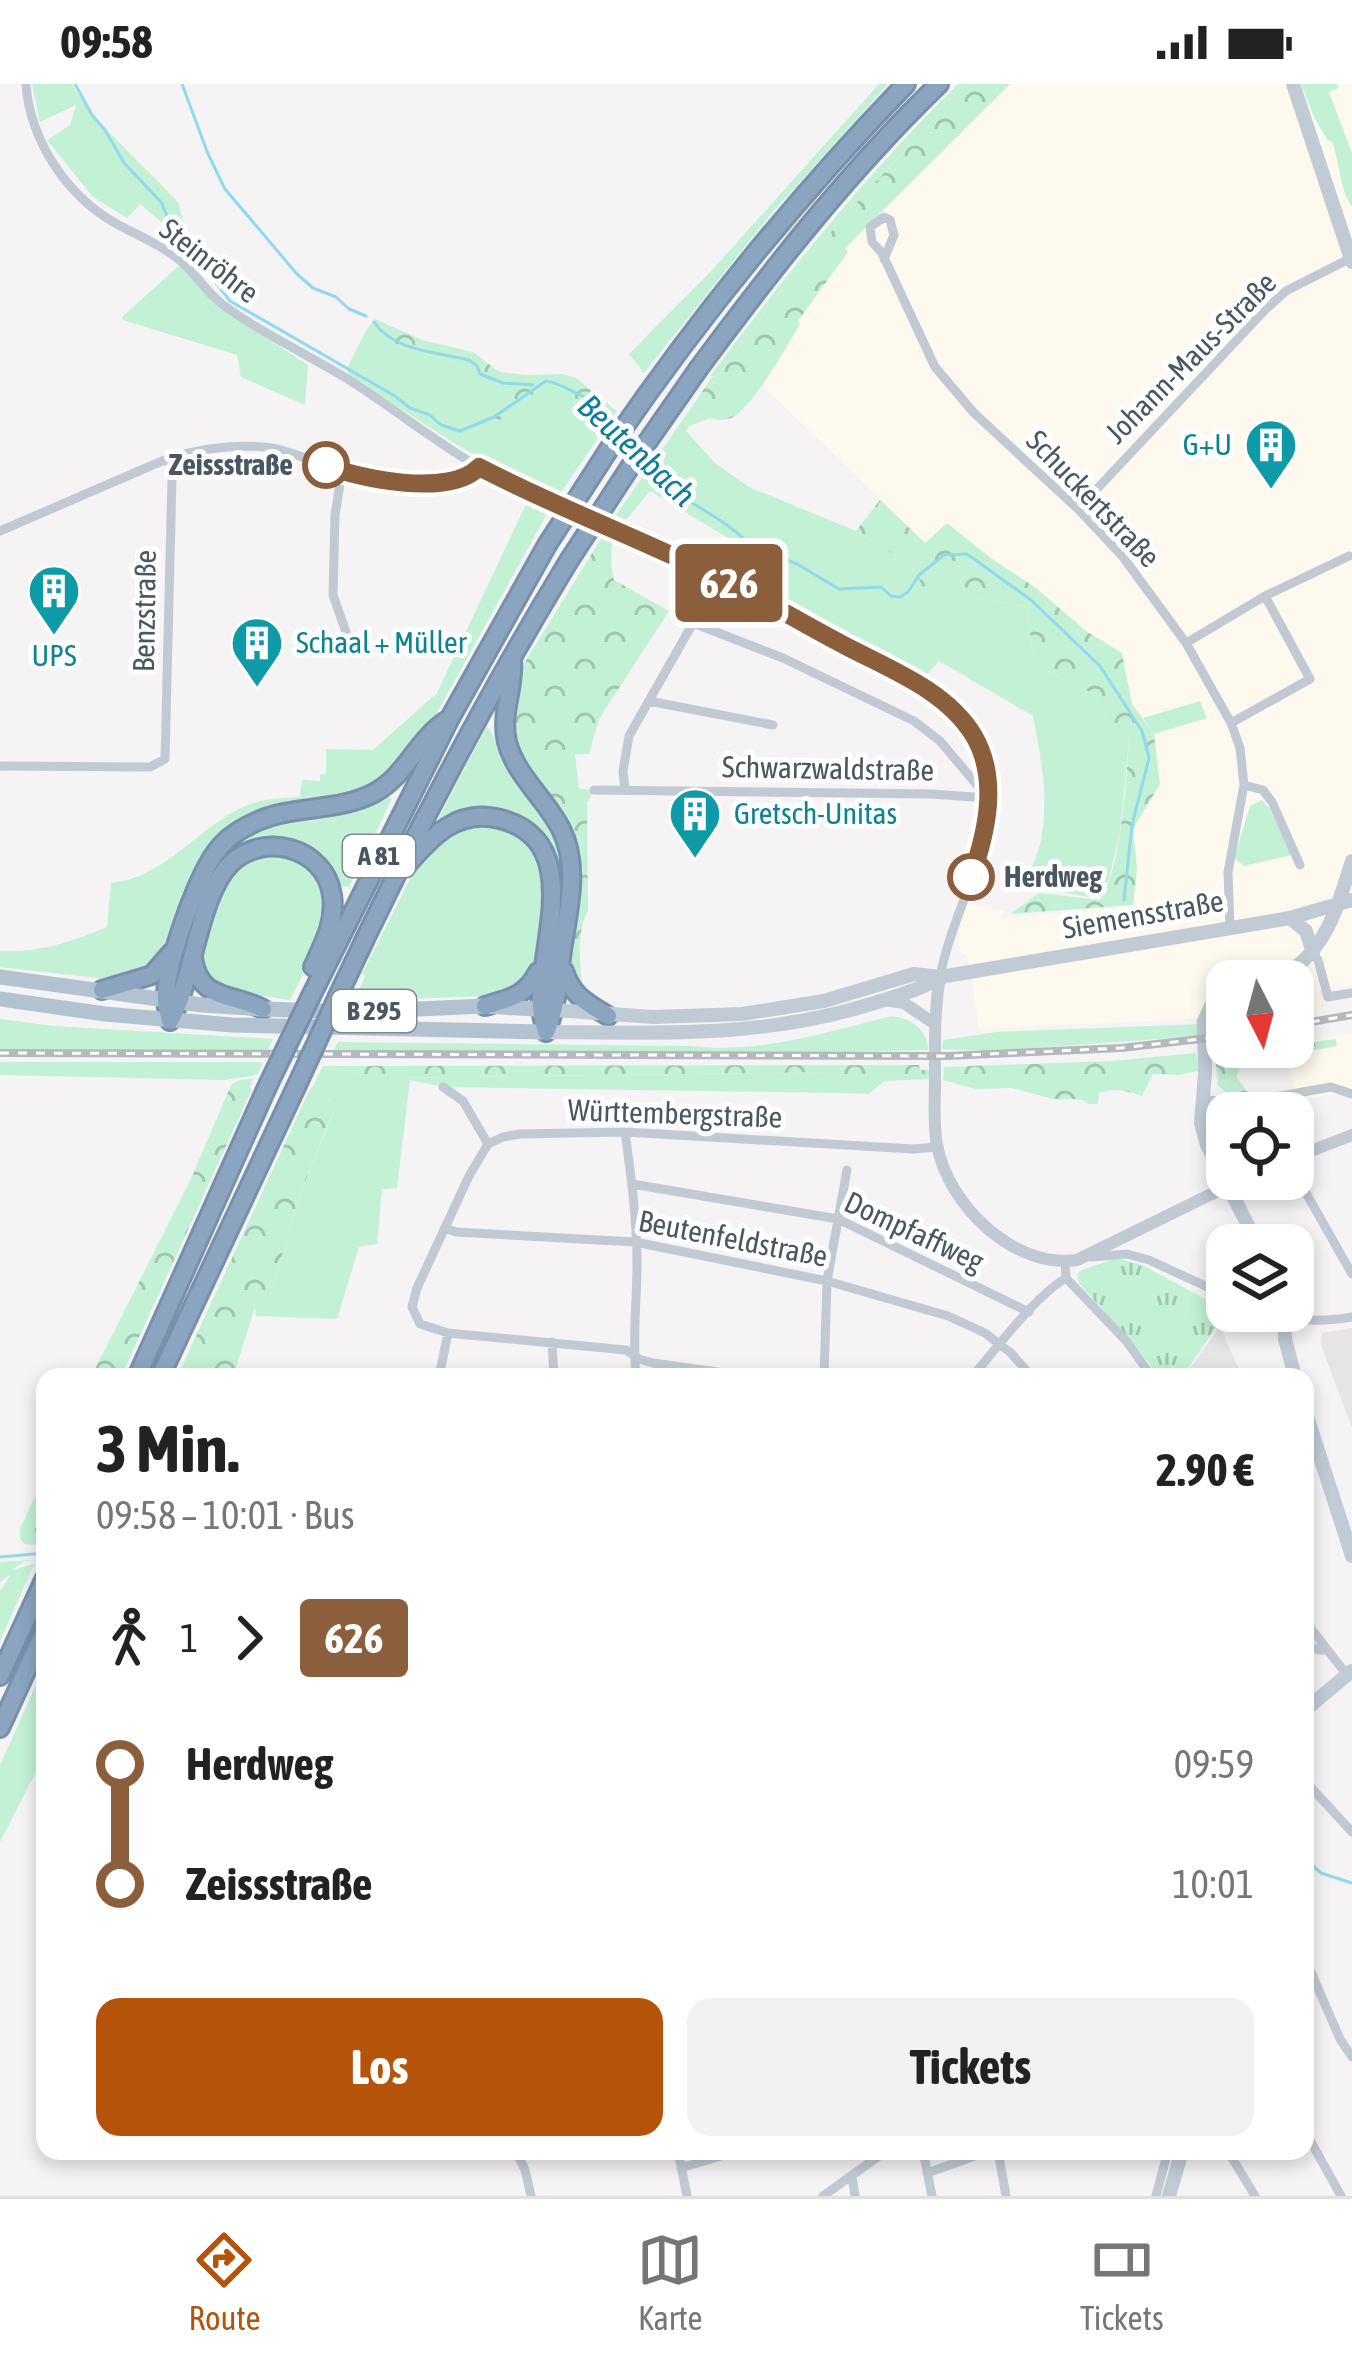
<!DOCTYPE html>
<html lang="de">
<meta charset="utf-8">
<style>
body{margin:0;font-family:"Asap Condensed",sans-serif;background:#f2f2f2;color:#222;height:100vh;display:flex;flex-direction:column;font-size:45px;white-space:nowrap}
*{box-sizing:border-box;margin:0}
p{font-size:39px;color:#767676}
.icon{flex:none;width:66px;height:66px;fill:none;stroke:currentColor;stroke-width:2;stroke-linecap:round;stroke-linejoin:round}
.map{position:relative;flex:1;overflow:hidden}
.sheet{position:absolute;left:36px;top:1284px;width:1278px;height:792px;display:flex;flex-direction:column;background:#fff;border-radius:24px;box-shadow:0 6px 18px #0003}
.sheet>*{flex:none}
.badge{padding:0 24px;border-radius:9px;font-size:42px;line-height:78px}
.needle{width:78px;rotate:174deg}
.tools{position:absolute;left:1206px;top:876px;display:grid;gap:24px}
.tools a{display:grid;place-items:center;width:108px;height:108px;border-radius:24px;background:#fff;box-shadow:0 6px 18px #0003;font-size:60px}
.map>.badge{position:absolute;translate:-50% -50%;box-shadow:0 0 0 6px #fff}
.legs{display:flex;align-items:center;gap:18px;height:132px;padding:0 60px;font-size:39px}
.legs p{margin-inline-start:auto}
.summary{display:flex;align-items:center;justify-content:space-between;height:204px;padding:0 60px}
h1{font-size:66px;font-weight:700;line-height:90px}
.primary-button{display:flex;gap:24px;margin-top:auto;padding:24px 60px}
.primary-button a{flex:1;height:138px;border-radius:24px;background:#b45309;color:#fff;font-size:48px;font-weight:700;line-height:138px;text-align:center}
.primary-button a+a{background:#f2f2f2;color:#222}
ul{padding:0 60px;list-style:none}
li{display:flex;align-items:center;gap:42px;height:120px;font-size:45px}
li i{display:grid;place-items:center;width:18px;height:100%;margin:0 15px;background:currentColor}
li i::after{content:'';width:30px;height:30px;margin:-15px;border:9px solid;border-radius:50%;background:#fff}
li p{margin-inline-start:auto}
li:first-child i{background:linear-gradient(#0000 50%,currentColor 0)}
li:last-child i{background:linear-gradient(currentColor 50%,#0000 0)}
.status{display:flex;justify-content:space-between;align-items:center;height:84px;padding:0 60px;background:#fff;direction:ltr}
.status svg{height:33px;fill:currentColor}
.tab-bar{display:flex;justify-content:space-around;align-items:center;height:168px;border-top:3px solid #e0e0e0;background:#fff;font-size:33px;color:#767676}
.tab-bar a{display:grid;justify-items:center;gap:6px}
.tab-bar .current{color:#b45309}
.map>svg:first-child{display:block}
.commercial{fill:#fdf9ef}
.education{fill:#e6e4e5}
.green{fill:#c3f1d5}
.forest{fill:url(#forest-crowns)}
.park{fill:url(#park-tufts)}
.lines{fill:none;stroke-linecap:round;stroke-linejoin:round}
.stream{stroke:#90daee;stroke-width:3}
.motorway-casing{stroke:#7690ad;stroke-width:22}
.minor{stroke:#c1cad2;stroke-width:9}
.tertiary{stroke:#c1cad2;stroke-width:12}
.secondary{stroke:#c1cbd6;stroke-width:14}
.primary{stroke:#b3c2d1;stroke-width:15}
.motorway{stroke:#8ba5c1;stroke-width:16}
.rail-casing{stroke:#b5b8bd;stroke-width:8}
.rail{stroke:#fff;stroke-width:3;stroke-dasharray:9;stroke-linecap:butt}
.motorway-bridge-casing{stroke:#7690ad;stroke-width:22;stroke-linecap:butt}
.motorway-bridge{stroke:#8ba5c1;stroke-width:16}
.line-1-casing{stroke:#fff;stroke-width:27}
.line-1{stroke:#8b5e3c;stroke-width:18}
.stop-1-dot{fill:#fff;stroke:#8b5e3c;stroke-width:6}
.labels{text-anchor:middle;stroke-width:10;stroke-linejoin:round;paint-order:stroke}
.shield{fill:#fff;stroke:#808990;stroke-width:3}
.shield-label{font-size:27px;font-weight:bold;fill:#4a5661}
.street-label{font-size:30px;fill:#4a5661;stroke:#fff}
.culture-label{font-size:30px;fill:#0d838f;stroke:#fff;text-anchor:start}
.stop-label{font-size:30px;font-weight:bold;fill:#4a5661;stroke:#fff;text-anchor:end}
.water-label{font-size:33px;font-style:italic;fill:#0c7c9b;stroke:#fff}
</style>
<div class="status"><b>09:58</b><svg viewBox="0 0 49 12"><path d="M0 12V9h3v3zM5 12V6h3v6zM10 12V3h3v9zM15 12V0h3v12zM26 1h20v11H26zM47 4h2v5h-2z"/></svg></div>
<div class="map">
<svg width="1352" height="2112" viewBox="0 0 1352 2112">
<defs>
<pattern id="forest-crowns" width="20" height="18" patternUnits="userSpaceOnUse" patternTransform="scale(3)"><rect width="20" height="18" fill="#c3f1d5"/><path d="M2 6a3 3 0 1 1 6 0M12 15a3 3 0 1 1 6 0" fill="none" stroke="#a0c6b0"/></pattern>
<pattern id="park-tufts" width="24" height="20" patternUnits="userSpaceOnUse" patternTransform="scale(3)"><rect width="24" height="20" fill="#c3f1d5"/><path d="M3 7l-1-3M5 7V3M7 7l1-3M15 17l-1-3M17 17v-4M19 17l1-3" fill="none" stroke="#a0c6b0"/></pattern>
</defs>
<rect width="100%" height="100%" fill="#f5f3f3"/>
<!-- commercial -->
<path class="commercial" d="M1010 0H1352V901L1320 906 1323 933 1293 938V897H1227V918L1210 934 979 945 968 873 960 867 958 859 961 819 1006 827 1000 835 1133 821 1137 785 1132 745 1154 650 1132 620 1121 569 1086 547 1036 504 992 475 926 459 762 301 800 241 798 238 845 165 864 143Z
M1352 950V1009L1295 1015 1286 963H1293V959Z"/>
<!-- education -->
<path class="education" d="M1220 1242 1242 1293H1184Z
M1352 1244V1344L1321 1261 1322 1249Z"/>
<!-- green -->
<path class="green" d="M32 0H72L90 29 178 118 190 162 140 120 127 134 93 113 47 56 70 41 76 21 40 38Z
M879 0H888L770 131 644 289 629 270 714 184Z
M958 0H969C878 92 792 187 718 293L710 292C786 190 867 90 958 0Z
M1301 0H1337L1338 4 1329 8 1352 69V123C1339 104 1340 79 1332 57H1328L1314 33Z
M183 178 241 237 308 281 305 321 241 293 237 271 123 236 122 233Z
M367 245 404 264 449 276 461 282 477 298 497 337 537 307 554 301 572 311 604 345 558 413 462 364 347 291 349 280Z
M689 327 710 334 689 342 686 347 715 379 749 403 856 447 912 482 951 488 976 514 1027 523 1032 566 1045 586 1096 611 1105 633 1129 656 1120 749 1108 798 1094 804 1089 813 1024 801C1030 787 1038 771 1041 756 1049 714 1041 673 1033 632L939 577 922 596 726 494 745 464 650 407 620 443 611 438Z
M512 399 553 419 429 643C414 666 390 696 364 708 357 712 346 712 337 714 296 721 248 723 216 754 170 800 193 897 107 895L0 883V867C39 869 71 858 107 843L111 799C165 794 197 744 243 723 261 715 281 714 300 713L302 696 320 697V690H326V665L373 666 437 609 528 416 508 406Z
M1200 617 1207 634 1154 650 1143 634Z
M487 642 516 689 554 741 563 765 564 806 553 880 559 805 533 746 439 734Z
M538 670H575L579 705 594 706 587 719 547 700Z
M382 708 392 715 349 803 342 802 313 770 236 768 184 886 177 885C188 854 196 818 212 789 242 731 325 723 382 708Z
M1262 716 1269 724 1292 771 1244 782 1234 774 1250 722Z
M483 737C504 743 518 747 532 764 535 768 540 776 541 781 546 797 541 881 530 894 522 904 501 910 487 912L354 917 365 892 362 890 422 771 435 754Z
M276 767C285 770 296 773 304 777 354 806 307 881 290 916L229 907 207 894 200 870 219 807 227 792 247 774Z
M891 932C910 934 927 944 928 966L739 970 332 969 338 958 690 962C759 970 824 949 891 932Z
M0 935 54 942 273 955 267 968 0 967Z
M1199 940 1200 952 992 967 942 965 943 956 997 948Z
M0 978H259L263 979 257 991 224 996 0 991Z
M323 982 359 990 382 1007 384 994 836 988V1009L443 1003 410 996 397 1104 382 1105 377 1160 359 1163 337 1235 256 1232 255 1223 271 1209 302 1105 334 1027 322 1001 313 1002Z
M33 1476 23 1478 12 1486 34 1480 0 1557V1507L11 1490 0 1498V1478Z
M45 1581V1670L0 1758V1681Z"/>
<!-- forest -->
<path class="forest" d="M969 0H1010L845 164 848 168 798 237 800 240C787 261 750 330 728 335 716 339 701 330 689 327L712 293H718C792 187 878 92 969 0Z
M375 235 422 256 473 268 499 288 528 291 562 290 576 294 617 327 604 345 572 311 554 301 537 307 497 338 477 298 461 282 449 276 404 264 367 245Z
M880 416 925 459 947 439 992 475 1036 504 1086 547 1122 569 1132 620 1154 650 1160 700 1133 745 1137 785 1133 821 1010 830 1039 809 1100 816C1122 783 1126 697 1129 656L1105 633 1096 611 1045 586 1032 566 1027 523 976 514 951 488 923 503 912 482 856 447Z
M602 453 612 459 611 479 614 496 669 527 599 635 589 670 539 671 547 700 587 719 588 827C575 848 581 885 583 910L571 895 573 833 578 801 514 657 512 614 525 578Z
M1336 955 1337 962 1242 980 1236 992 1248 1009H1227L1218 1002 1215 970 1293 963V960Z
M1196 969 1198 987 1180 991 1153 990 1142 1012C1126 1007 1115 1003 1099 1009L1098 1020H1088L1083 1016 1072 1015H1053L1012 1004 975 1005 943 996 944 983 1111 977Z
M919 981 920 986H929L931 995 884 997 869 1010 836 1009 835 988 385 994 382 1008 366 1006 359 990 323 982Z
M253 995 250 1003 252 1005 121 1293H91L191 1095 231 1001 239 996Z
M322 1001 335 1010 334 1026 302 1105 271 1209 255 1223 233 1293H177L309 1007 313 1002Z
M45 1390V1446L38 1461 25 1460 20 1455V1445Z"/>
<!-- park -->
<path class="park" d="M1116 1174 1142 1181 1227 1227 1182 1293H1158L1149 1279 1079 1199 1077 1191 1080 1187Z"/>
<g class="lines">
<!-- stream -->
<path class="stream" d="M75 0 92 31 105 46 124 79 161 118 168 134 179 147 186 166 207 187 230 217 395 312 410 324 430 331 441 341 460 347 494 333 546 297C559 299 565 304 576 309 600 320 599 323 616 343
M182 0 208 70 225 105 297 190 313 204 336 213 349 225 366 232
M374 238C394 268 438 268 469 276L477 282 480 290 503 299 533 301
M642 379C651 384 662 387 668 395 678 407 668 402 680 411 702 426 730 440 747 458L764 463 771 470 797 480 839 505 881 503 891 512 900 513 908 508 919 491 944 471 967 470 1031 516 1100 582 1142 647 1149 674 1132 741 1124 816
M0 1473 45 1469
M1305 1775 1321 1789 1352 1799"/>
<!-- motorway casing -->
<g class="motorway-casing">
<path id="motorway" d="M699 284C773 184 849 87 939 0
M613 359C700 232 799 111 906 0
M512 575C515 603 500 628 507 658 516 692 546 715 561 745 580 782 568 827 562 866 558 895 558 920 546 948
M407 781C432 752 458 724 500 735 582 756 543 852 541 912 540 924 543 936 546 948
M193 874C199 917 232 909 263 925
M564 887C572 912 587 919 608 932
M102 906 152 891 171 869
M311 912 450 634 547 461
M338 912C408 762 484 616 570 475
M485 922C509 915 526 912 538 888
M170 937C168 929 165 919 166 910 168 876 198 788 220 763 230 751 244 743 258 737 295 721 338 728 374 709 406 692 417 656 446 637
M170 937C194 894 198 813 230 780 263 747 325 763 332 811 336 837 324 859 313 883
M137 1293 268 1001
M160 1293 297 1001
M0 1592 45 1494
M0 1644 45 1546"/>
</g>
<!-- minor -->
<path class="minor" d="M26 0C30 56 66 111 115 139 136 151 159 159 178 175 195 188 205 207 222 220 261 249 305 269 346 294 392 323 435 358 482 385 559 427 642 456 721 494 759 513 795 535 832 555 884 582 958 607 981 666 1010 742 953 820 940 893
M884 175 894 151 890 136 884 133 870 143 872 158 882 169 935 283 974 329 1078 425 1123 473 1186 559 1231 639 1240 664 1244 701 1228 788 1230 844
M342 388 335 431 333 511 346 548
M1078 425 1266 225 1286 207 1351 174
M0 447 169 374C203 364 236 359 272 364 297 369 319 380 343 388 368 396 442 405 465 395 473 391 473 389 479 383
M1186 559 1265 512 1349 472
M649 617 773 641
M1231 639 1310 595 1265 512
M0 682 150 683 165 675 172 395 169 374
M1244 701 1263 706 1272 718 1300 781
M594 706 931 710 988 714
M625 706 623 687 629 652 693 539 783 574 914 637 940 657 988 714
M1313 869 1318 876 1328 913 1352 909
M443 1003 463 1017 488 1060
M1202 1016 1246 1018 1331 1003 1352 1010
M625 1048C631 1091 637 1136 637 1180 637 1219 632 1253 636 1293
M488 1060 469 1092 417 1204 412 1223 420 1240 448 1249 626 1266 639 1275 653 1279 753 1293
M488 1060 503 1053 520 1050 625 1048 913 1065 937 1063
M1293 1086 1352 1190
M632 1100 838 1135 1029 1228
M445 1144 456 1148 635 1158 827 1197 948 1232 985 1249 1011 1269 1032 1293
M1091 1173 1127 1170 1149 1176 1227 1212
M1065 1178 1066 1194 1127 1258 1152 1293
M1262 1227C1290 1238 1322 1238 1352 1233
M552 1258 554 1293
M439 1293 448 1249
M824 1293 827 1197 847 1086
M972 1293C997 1264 1034 1213 1066 1194
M1305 1537 1347 1591
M1305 1560 1318 1566H1327
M1305 1697 1352 1748
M1305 1874 1340 1955 1352 1973
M1305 2047 1341 2112
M516 2067 525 2086 531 2112
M678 2067 687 2112
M923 2067 932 2112
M998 2067 1006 2112
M1228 2067 1255 2112
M681 2084 737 2067
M927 2089 989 2067
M852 2092 855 2112
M823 2112 886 2067
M1156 2112 1168 2067"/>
<!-- tertiary -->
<path class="tertiary" d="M940 893C934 927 935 962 935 996 935 1017 933 1040 937 1061 948 1121 1014 1185 1077 1176L1242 1095
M884 916 904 919 935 940
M1293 1074 1352 1051"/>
<!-- secondary -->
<path class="secondary" d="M1293 0 1352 178
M1290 834 1306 847 1313 869
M1274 897C1325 872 1336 827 1352 777
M1227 911 1213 918 1204 937 1205 990 1201 1039 1207 1061 1258 1161
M555 926 653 933 742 930 824 917 914 890 940 893 1290 834 1352 816
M546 948C657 949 763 954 871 920 896 912 918 907 940 893
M1284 1227 1285 1255 1295 1293
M1305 1326 1352 1472
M1305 1626 1352 1587
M1169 2112 1182 2067"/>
<!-- primary -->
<path class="primary" d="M0 893 202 921 263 925 352 928 485 922 552 926
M0 915 105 930 232 941 546 948"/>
<!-- motorway -->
<use href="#motorway" class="motorway"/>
<!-- rail casing -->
<g class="rail-casing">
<path id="rail" d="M1293 941 1352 931
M0 969 947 972 1121 964 1227 952"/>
</g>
<!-- rail -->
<use href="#rail" class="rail"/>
<!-- motorway-bridge casing -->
<g class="motorway-bridge-casing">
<path id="motorway-bridge" d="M547 461 613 359
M570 475 632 380 699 284
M268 1001 311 912
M297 1001 338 912"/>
</g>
<!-- motorway-bridge -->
<use href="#motorway-bridge" class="motorway-bridge"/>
</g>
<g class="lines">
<!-- line-1 casing -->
<g class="line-1-casing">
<path id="line-1" d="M326 381C361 396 451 413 479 383 558 424 641 455 720 494 761 514 800 538 840 559 886 584 946 605 974 652 999 695 987 748 971 793"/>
</g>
<!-- line-1 -->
<use href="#line-1" class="line-1"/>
</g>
<!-- icons -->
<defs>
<g id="building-pin" transform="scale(2.7)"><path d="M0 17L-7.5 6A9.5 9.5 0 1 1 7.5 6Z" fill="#0f9aa8" stroke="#fff"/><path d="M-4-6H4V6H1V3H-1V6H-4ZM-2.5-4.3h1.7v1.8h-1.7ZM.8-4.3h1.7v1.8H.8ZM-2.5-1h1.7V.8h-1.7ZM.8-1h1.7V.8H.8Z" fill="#fff"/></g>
</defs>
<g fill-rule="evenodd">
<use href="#building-pin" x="1271" y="361"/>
<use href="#building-pin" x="54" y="507"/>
<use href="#building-pin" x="257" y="559"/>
<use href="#building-pin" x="695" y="730"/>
</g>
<!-- markers -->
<g class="stop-1-dot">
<circle cx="326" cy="381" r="21"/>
<circle cx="971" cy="793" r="21"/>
</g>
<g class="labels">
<!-- shield labels -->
<g class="shield">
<rect x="343" y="751" width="72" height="42" rx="9"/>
<rect x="332" y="906" width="84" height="42" rx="9"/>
</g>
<g class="shield-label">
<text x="379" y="781">A 81</text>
<text x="374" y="936">B 295</text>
</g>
<!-- street labels -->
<g class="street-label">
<text transform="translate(209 177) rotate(38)" y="10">Steinröhre</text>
<text transform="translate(1191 274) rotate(-45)" y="10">Johann-Maus-Straße</text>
<text transform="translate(1093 415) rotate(46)" y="10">Schuckertstraße</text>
<text transform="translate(145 527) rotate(-89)" y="10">Benzstraße</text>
<text transform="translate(828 685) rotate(1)" y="10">Schwarzwaldstraße</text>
<text transform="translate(1143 831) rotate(-10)" y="10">Siemensstraße</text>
<text transform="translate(675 1030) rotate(2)" y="10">Württembergstraße</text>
<text transform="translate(914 1148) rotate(25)" y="10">Dompfaffweg</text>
<text transform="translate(733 1155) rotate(11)" y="10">Beutenfeldstraße</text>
</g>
<!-- culture labels -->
<g class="culture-label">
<text x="1232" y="371" text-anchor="end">G+U</text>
<text x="296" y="569">Schaal + Müller</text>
<text x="54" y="582" text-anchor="middle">UPS</text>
<text x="734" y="740">Gretsch-Unitas</text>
</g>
<!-- stop labels -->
<g class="stop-label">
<text x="293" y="391">Zeissstraße</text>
<text x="1004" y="803" text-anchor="start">Herdweg</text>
</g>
<!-- water labels -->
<g class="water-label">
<text transform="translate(637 366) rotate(43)" y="12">Beutenbach</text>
</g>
</g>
</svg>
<div class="tools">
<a><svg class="needle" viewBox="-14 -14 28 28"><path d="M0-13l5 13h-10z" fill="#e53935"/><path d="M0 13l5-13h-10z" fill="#767676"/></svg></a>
<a><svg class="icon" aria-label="locate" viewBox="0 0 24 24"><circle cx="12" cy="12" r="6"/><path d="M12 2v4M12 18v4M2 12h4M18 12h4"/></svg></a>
<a><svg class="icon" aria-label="layers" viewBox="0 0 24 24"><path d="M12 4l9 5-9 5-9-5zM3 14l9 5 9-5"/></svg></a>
</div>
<b class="badge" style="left:729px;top:499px;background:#8b5e3c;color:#fff">626</b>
<section class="sheet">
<div class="summary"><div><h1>3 Min.</h1><p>09:58 – 10:01 · Bus</p></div><b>2.90 €</b></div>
<div class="legs"><svg class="icon" aria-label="walk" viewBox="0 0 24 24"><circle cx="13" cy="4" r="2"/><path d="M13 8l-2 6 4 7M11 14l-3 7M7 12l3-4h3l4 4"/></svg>1<svg class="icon" aria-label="forward" viewBox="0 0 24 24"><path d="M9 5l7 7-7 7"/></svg><b class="badge" style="background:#8b5e3c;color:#fff">626</b></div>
<ul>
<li><i style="color:#8b5e3c"></i><b>Herdweg</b><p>09:59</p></li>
<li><i style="color:#8b5e3c"></i><b>Zeissstraße</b><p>10:01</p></li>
</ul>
<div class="primary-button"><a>Los</a><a>Tickets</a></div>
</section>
</div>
<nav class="tab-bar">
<a class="current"><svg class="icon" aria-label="directions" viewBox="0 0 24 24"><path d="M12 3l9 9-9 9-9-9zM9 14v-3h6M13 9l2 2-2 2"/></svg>Route</a>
<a><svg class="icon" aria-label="map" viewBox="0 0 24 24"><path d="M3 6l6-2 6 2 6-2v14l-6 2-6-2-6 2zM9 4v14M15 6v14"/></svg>Karte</a>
<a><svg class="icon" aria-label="tickets" viewBox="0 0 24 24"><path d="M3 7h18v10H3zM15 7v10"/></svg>Tickets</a>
</nav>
